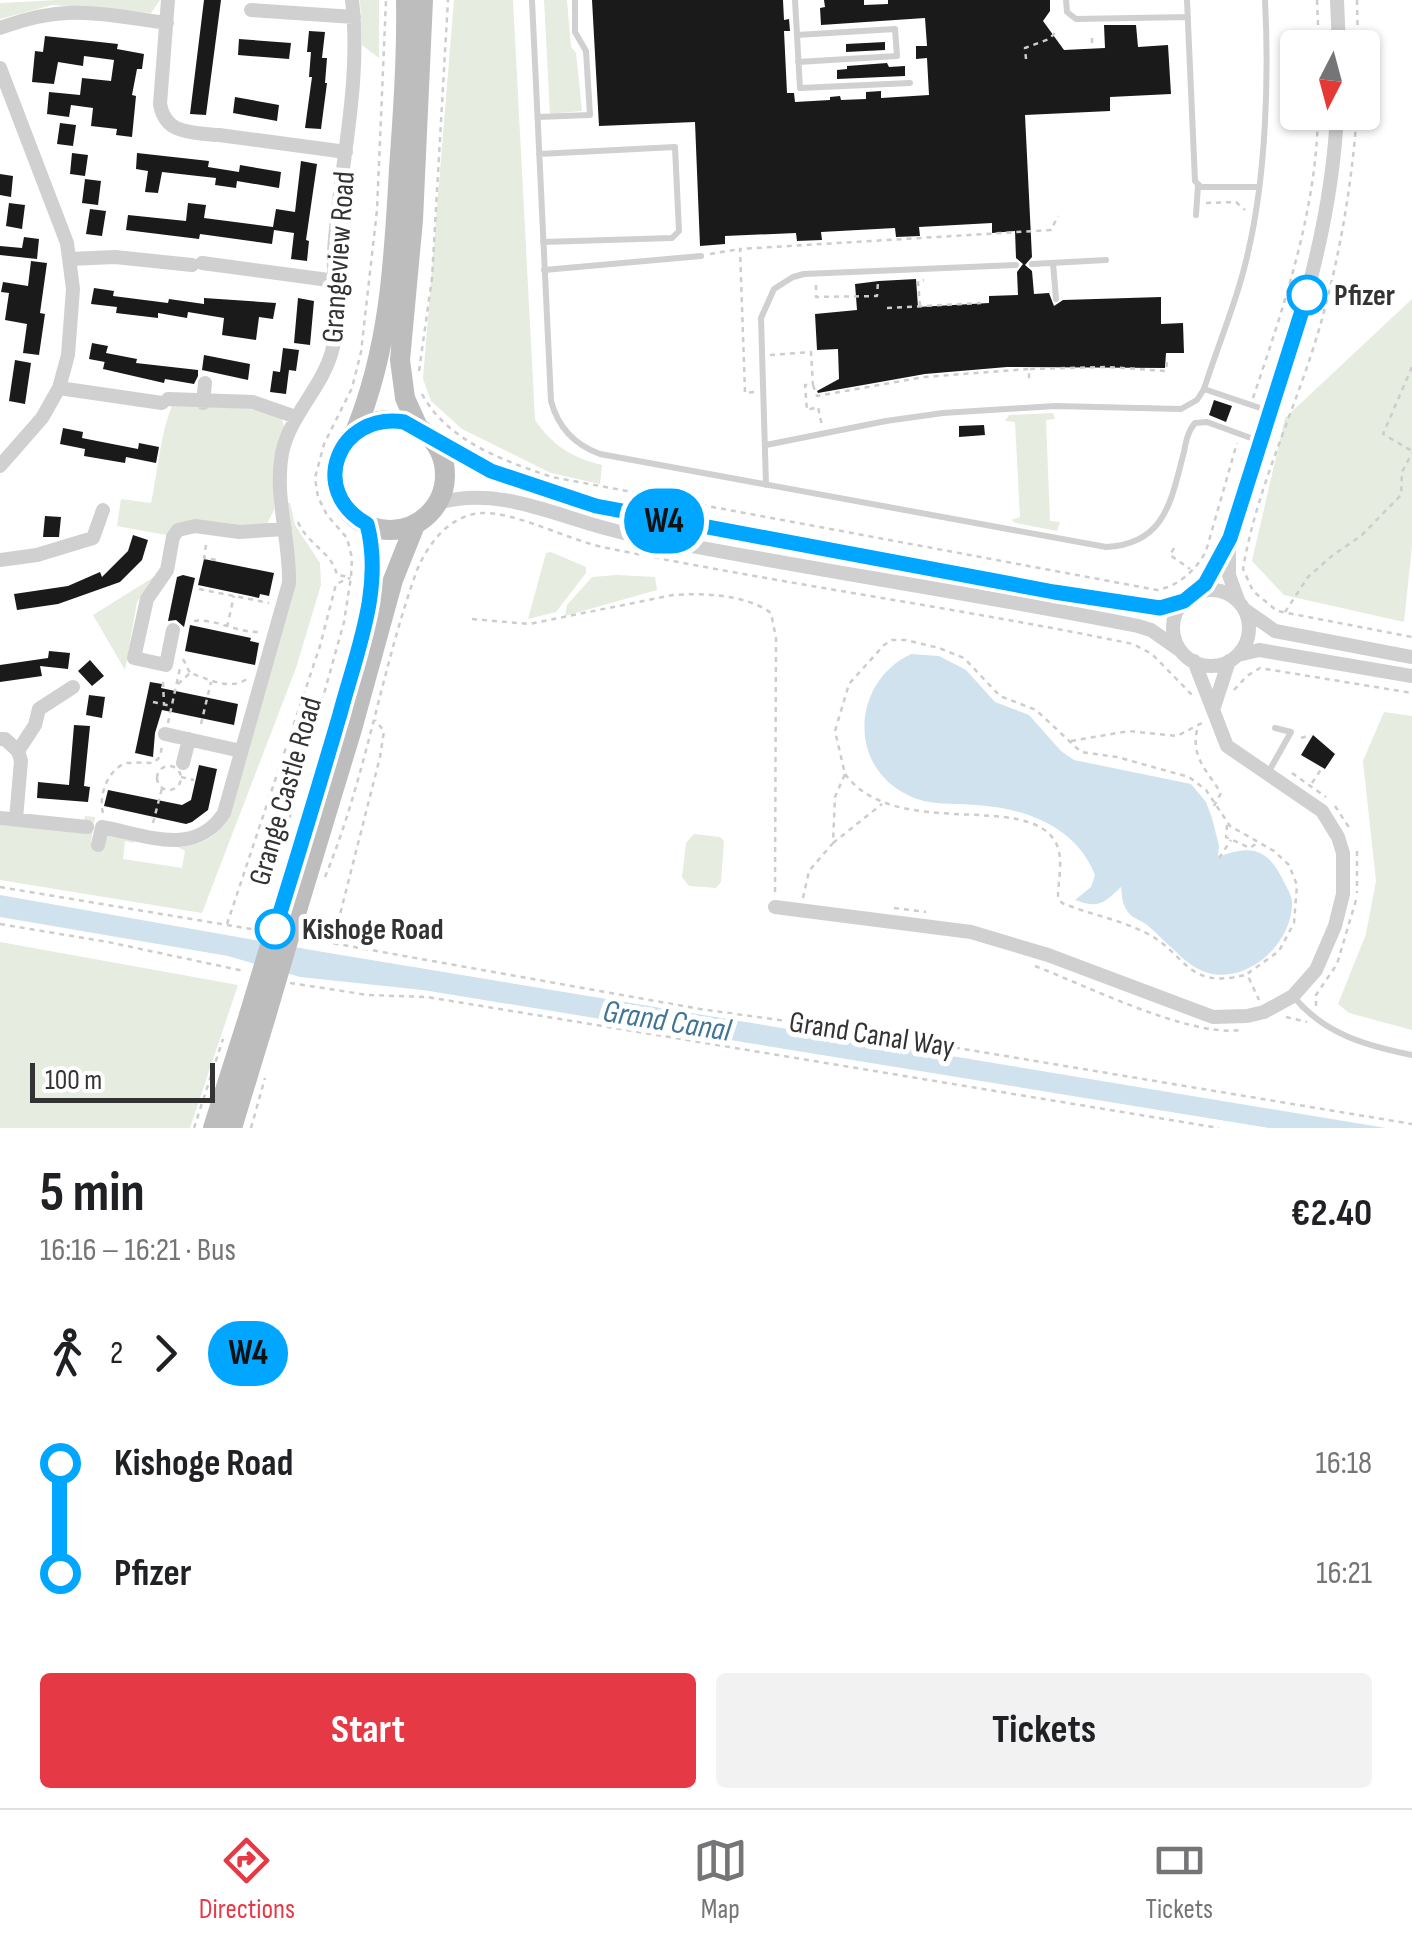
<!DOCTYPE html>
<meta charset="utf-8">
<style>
body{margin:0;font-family:"Sofia Sans Condensed",sans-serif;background:#f2f2f2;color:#202124;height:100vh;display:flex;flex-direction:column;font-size:38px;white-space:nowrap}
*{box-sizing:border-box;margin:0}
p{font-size:32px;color:#757577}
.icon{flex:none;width:55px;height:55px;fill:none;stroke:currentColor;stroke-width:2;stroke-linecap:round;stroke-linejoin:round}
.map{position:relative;height:1128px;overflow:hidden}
.side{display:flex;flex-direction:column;background:#fff;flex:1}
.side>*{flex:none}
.badge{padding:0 20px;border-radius:32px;font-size:35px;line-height:65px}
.needle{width:65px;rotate:186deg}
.controls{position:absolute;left:1280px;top:30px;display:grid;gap:20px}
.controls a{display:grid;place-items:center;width:100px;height:100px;border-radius:10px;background:#fff;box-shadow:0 2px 8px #0004;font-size:50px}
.scale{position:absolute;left:30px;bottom:25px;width:185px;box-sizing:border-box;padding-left:10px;border:5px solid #333;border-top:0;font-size:28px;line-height:35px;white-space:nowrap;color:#333;-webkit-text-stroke:8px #fff;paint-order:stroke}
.map>.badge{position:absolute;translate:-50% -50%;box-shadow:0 0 0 5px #fff}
.legs{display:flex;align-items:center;gap:15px;height:110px;padding:0 40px;font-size:32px}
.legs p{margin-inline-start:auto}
.headline{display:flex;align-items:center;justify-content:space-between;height:170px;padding:0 40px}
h1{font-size:55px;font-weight:700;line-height:75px}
.primary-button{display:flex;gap:20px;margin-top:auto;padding:20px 40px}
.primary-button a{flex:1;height:115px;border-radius:10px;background:#e63946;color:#fff;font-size:40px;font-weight:700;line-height:115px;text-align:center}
.primary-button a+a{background:#f2f2f2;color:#202124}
ul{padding:0 40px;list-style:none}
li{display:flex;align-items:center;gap:35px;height:110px;font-size:38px}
li i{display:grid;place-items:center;width:15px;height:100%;margin:0 12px;background:currentColor}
li i::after{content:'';width:25px;height:25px;margin:-12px;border:8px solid;border-radius:50%;background:#fff}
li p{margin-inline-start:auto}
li:first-child i{background:linear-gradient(#0000 50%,currentColor 0)}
li:last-child i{background:linear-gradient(currentColor 50%,#0000 0)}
.dock{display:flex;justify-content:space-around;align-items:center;height:140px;border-top:2px solid #e0e0e0;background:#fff;font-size:28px;color:#757577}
.dock a{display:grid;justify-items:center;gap:5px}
.dock .on{color:#e63946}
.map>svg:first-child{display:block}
.green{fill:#e6ecdf}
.water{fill:#cfe2ee}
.building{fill:#1a1a1a}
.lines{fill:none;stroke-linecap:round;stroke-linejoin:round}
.path{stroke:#cdcdcd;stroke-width:2.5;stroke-dasharray:5 5;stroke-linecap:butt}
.service{stroke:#d0d0d0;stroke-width:6}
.minor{stroke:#d0d0d0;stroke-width:14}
.secondary{stroke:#bdbdbd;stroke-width:20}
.secondary-bridge{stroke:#bdbdbd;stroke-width:20}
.line-1-casing{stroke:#fff;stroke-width:22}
.line-1{stroke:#00a6ff;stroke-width:15}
.stop-1-dot{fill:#fff;stroke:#00a6ff;stroke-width:5}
.labels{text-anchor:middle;stroke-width:10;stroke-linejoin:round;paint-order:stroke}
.street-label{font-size:30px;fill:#333;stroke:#fff}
.stop-label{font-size:30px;font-weight:bold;fill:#333;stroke:#fff;text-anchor:start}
.water-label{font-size:32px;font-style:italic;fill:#3f7597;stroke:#fff}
</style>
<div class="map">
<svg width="1412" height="1128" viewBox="0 0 1412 1128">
<rect width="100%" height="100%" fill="#fff"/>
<!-- green -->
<path class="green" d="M58 0H160L151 13 52 5 0 19V3Z
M360 0H379V58L362 45Z
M454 0H513L535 420C552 445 572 458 602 465L600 484 551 473 462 429 431 401 423 379Z
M544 0H567L571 47 576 53 582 111 550 114Z
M1412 299V546L1404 622 1284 595 1252 561 1285 418Z
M173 403C209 410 244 404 280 415L285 428 275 465 274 510 267 524C256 524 245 526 234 525 208 523 185 511 166 535L117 526 121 499 151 503C158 470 160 434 173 403Z
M1053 413 1055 419 1046 420 1050 521 1060 522 1057 531 1016 523 1011 520 1020 517 1015 422 1005 421 1009 415Z
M286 503H290L295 525 320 563 321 585 296 668 202 913 0 880V825L82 832 85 816 95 817 91 842 102 844 105 836 111 834 137 838 133 843 125 841 123 859 182 868 185 851 178 847C203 845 219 837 230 813L294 565Z
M551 552 586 567V573L556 612 528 619 546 553Z
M157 575 137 602 125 670 93 615Z
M617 575 655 577 657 590 565 616 567 605 592 577Z
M1384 712 1412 716V1030L1349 1013 1338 1004 1366 934 1376 881 1363 761Z
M694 834 720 837 724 841 721 882 716 888 689 886 682 877 686 843Z
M0 942 238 985 190 1128H0Z"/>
<!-- water -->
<path class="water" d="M911 654 939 656 966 670 995 702 1029 715 1061 751 1074 760 1191 784 1206 802 1212 818 1219 846 1218 857C1254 843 1269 850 1285 884 1289 892 1293 898 1292 906 1290 946 1245 986 1205 972 1192 967 1182 958 1173 949 1163 941 1155 930 1144 923 1138 919 1130 917 1126 909 1122 903 1122 894 1121 887 1104 903 1099 909 1075 900L1091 887 1095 875C1076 826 1025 808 976 805 954 803 928 806 908 795 847 766 852 682 911 654Z
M0 895 323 952 1386 1128H1269L423 990 300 977 228 956 0 917Z"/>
<!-- building -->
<path class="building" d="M204 0H221L206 115 190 114Z
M592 0H783L784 20 789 19 790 31H784L787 93H794L795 102 830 100V97L840 96 841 100 866 99V92L881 91V98L929 95 927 58 916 59V46H927L925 18 821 25 820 8 825 7 824 0H864V5L888 4V0H1050V11L1043 21 1064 50 1105 48 1104 25H1136L1138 47 1168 45 1171 94 1110 97V111L1025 115 1032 257 1025 265 1032 271 1034 294 1049 293 1054 306 1063 300 1161 297V324L1183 323 1184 353H1166L1165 368 1007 367 925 374 818 393 817 391 839 379 838 349 817 350 815 314 857 310 855 284 879 281 916 279 918 307 989 303V296L1018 295 1017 272 1023 264 1016 258 1015 231 992 233V223L919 227 920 236 896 237 895 228 821 232 822 240 797 241 796 233 725 236V244L700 246 695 122 599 126Z
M309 31 325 32 322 58H327L325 83H327L321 129 305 128 312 77H309L311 52H307Z
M45 36 118 44 117 49 144 54 142 69H137L132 95 136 96 132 137 116 135 117 129 91 126 93 108 71 105 69 117 47 114 49 92 80 95 82 78 111 81 114 60 84 56 83 66 58 62 54 84 32 82 35 51 43 52Z
M239 39 291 43 289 59 238 55Z
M885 42V50L846 52V44Z
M887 63 889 67 905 66V76L837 79V70L847 69V66Z
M235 97 279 105 277 121 233 113Z
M60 123 76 125 73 146 57 144Z
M72 153 88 155 85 176 70 174Z
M137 153 209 161 208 167 239 172 240 165 281 172 279 188 237 181 236 188 215 185 216 178 162 172 158 193 145 192 148 171 136 169Z
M301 161 317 164 306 240 309 241 307 261 291 259 294 233 274 230 272 244 200 234 199 239 126 230 128 215 186 221 188 203 206 205 204 218 273 227 276 209 295 212Z
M0 174 13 176 11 197 0 195Z
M85 179 101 181 98 205 82 203Z
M9 203 25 205 22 229 6 226Z
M90 209 106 211 102 236 86 234Z
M24 237 39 239 37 259 0 255V246L22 248Z
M31 261 47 263 40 313 45 314 39 355 23 353 27 324 5 320 9 293 1 292 3 282 28 286Z
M94 288 114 291 113 296 168 303 169 299 204 304V298L276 303 273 319 259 317 256 340 222 335 224 318 188 312 187 318 158 313V318L116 313 117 307 91 304Z
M298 298 314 301 310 345 294 343Z
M92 343 108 346 106 353 137 359 136 363 198 370V376L194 384 165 379 164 383 103 369 106 356 105 362 89 359Z
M283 348 299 350 296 371 289 370 286 394 270 392 273 371 280 372Z
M204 355 250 364 248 380 202 370Z
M15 360 31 363 25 404 9 401Z
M1214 400 1232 406 1226 422 1209 415Z
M984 425 985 435 959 437V426Z
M63 428 83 432 82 438 97 441 138 449 139 443 159 447 156 463 126 457 125 463 84 456 85 449 60 444Z
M45 516 61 517 59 537H43Z
M133 535 148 540 142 560 120 582 58 604 17 610 14 594 68 586 100 572 102 577 128 551Z
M204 559 274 573 269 596 260 594 259 598 198 585Z
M183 575 195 578 184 627 176 620 168 621 177 577Z
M190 625 251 638 250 641 259 643 255 665 185 651Z
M49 651 70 653 68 669 40 666 42 676 0 682V665L48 658Z
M90 660 104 676 92 686 78 671Z
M150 682 162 684 161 688 238 704 234 725 162 710 155 733 153 757 135 753Z
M89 695 105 697 102 718 86 715Z
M74 725 90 726 84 786 90 787 88 802 37 798 38 782 69 785Z
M1313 735 1335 754 1325 769 1301 755Z
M199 765 217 769 208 810 192 822 186 824 104 806 108 790 182 805 191 800Z"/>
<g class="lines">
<!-- path -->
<path class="path" d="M1317 0 1319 48
M1357 0 1358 48
M1092 38V48
M1026 59 1025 48 1049 39 1058 30
M1357 112C1352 184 1340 256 1320 326 1297 407 1257 485 1243 569L1253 591 1277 611 1412 637
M1206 203 1236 202 1245 210
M710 254 740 249
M816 285V297L877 296 878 282
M920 306 918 281 924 280
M887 308 981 303
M770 355 811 352 813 385H805L807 410 818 407 822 426
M1412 367 1383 434 1412 451
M1030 369 1108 367 1166 371 1167 362
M419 371 432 278 448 0
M813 385 817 396 924 377 1029 369V383
M754 392 745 393 740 249 1051 230 1058 216
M422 394C447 441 504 461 552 477L1157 590C1179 586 1196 570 1206 551L1237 443
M1253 398C1284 306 1317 210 1318 112
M298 522C307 544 332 552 337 575L351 577
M206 545 204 558 217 560
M1174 548 1170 555 1190 569
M199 589 269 603
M1285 612 1308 577 1333 555 1361 536 1401 495 1402 472 1412 453
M472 619 529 624 673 595C703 593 745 594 771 613L776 638 775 895
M194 621C215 618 237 633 260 632
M227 627 234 596
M183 659 190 673
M163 682 164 705
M178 684 190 673C209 679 229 691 247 679
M1234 690 1247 676 1260 668 1412 693
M153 702 171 706
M168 723 180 668
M201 724 211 682
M1197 730C1191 757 1207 771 1221 793L1214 806
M1301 738 1311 735
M1071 741 1129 731 1177 736 1202 723
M157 778a12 12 0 1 1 24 0a12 12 0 1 1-24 0Z
M1292 773 1326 797
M845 774C895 842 1028 790 1056 843 1064 859 1058 880 1058 897L1062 903C1088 914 1118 919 1144 932 1187 952 1184 990 1245 975
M181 777 194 780
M1312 783 1322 768
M1335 806 1350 829
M103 813C98 796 108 768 127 763 135 762 144 763 153 763L160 757 162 746
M153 823 162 788
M1227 825 1226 837 1250 848 1257 843
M833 843 882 804
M1357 851V893
M1219 858 1231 840
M276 866 344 622 351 577 352 558 347 538 327 515 318 497 315 478 324 444 352 388 361 352 377 210 386 0
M325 877C366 778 381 670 417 570 429 542 450 515 482 513 517 512 570 541 607 548 782 584 959 608 1133 644L1152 654 1193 696
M0 887 257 930
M803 898 809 871 833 843 835 797 845 774 835 731 849 684 884 645 892 640H906L939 648 964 658 1000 696 1036 710 1081 752 1117 757 1189 777 1206 790 1230 826 1274 851 1289 865 1297 885 1294 923 1279 951 1247 974 1259 1000
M894 908 926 912
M0 924 108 942 244 971
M227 924 320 646 336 584 350 578
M304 938 700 1009 844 1029 1412 1124
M333 942 380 757 384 731 375 720
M1035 966C1087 986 1189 1037 1240 1030
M290 983 368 995 427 997 1219 1128
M1316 1006V995L1337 964 1356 900
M1286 1017 1307 1022
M194 1128 223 1039
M251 1128 265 1078"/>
<!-- service -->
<path class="service" d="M532 0 551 401C558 427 575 445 600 454L1106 547C1166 544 1171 500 1184 452 1186 441 1188 431 1195 423L1207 422 1259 441
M795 0 800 88 910 83
M1066 0 1067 12 1076 19 1188 17
M1187 0 1195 181 1201 187H1258
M797 35 895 29 897 56 798 62
M538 117 590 115 586 51 575 32V0
M539 154 675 147 679 231 672 238 543 242
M1196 215 1198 185
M1053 263 1056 299
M1032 264 1106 260
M544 270 701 256
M1204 389C1219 342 1239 296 1249 248 1266 173 1269 76 1265 0
M766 445 886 421 943 413 1055 406 1181 409 1197 400 1204 389 1269 411
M766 485 761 318 774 289 793 277 804 274 1016 265
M1268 773 1291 732 1275 728
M1294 997C1324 1034 1367 1046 1412 1055"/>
<!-- minor -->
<path class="minor" d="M168 0 160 104C165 134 190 132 215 135
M1337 0 1339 48
M251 10 354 17
M0 28C67 3 99 14 167 23
M0 68 67 243 73 289 68 355 59 388 42 418 0 466
M219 135 346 152
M70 259 115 257 192 265
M202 263 336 281
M59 388 162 403
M168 399 253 402 296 417
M203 403 205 383
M429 436C494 482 570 500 647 518L1143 607 1160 608 1184 601
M438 503C503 484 564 521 629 534 798 568 969 592 1138 626L1151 630 1181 651
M1229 543V575L1238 600
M0 560 37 555 93 538 103 510
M1173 628a38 38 0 1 1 76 0a38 38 0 1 1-76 0Z
M1195 594 1215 568 1230 538C1272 398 1331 261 1337 112
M1245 610 1275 631 1412 657
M173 630 166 665 134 658 147 599 167 570 173 537 178 530 195 526 239 532 285 529
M1238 655 1259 650 1412 676
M1214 707 1229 661
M165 734 241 751
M0 739H5L18 751
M183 763 189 739
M0 818 87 827
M16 819 21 761 18 751 35 725 39 709 73 687
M98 845 102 827C146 835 195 858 224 813L289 583C290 539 274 497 282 453 290 415 322 388 332 351 342 317 332 286 334 252 339 168 362 85 352 0
M775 907 971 932 1048 955 1213 1017 1247 1016 1264 1012 1293 996 1316 970 1335 926 1343 894V853L1338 837 1322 811 1227 746 1194 661"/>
<!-- secondary -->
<path class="secondary" d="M335 475a55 55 0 1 1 110 0a55 55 0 1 1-110 0Z
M418 427 405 398 400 360 413 220 423 0
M355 432C390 347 394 259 399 169 403 113 407 56 406 0
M282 906C302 842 321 778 340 713 357 653 384 587 367 524
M298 907 352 729 393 580 415 525
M213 1128 249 1015
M232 1128 266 1016"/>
<!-- secondary-bridge -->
<path class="secondary-bridge" d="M249 1015 282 906
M266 1016 298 907"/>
</g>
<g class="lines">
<!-- line-1 casing -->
<g class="line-1-casing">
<path id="line-1" d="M275 929C297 858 319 786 340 714 356 653 384 588 367 524 307 491 338 412 404 422L491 471 596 506 1054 592 1160 608 1184 601 1205 584 1230 538 1307 295"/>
</g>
<!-- line-1 -->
<use href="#line-1" class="line-1"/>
</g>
<!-- markers -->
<g class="stop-1-dot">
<circle cx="1307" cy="295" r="18"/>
<circle cx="275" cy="929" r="18"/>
</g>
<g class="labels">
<!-- street labels -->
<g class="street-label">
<text transform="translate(338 257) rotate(-86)" y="10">Grangeview Road</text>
<text transform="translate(285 791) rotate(-74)" y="10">Grange Castle Road</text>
<text transform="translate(872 1034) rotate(9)" y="10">Grand Canal Way</text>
</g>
<!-- stop labels -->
<g class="stop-label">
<text x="1334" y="305">Pfizer</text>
<text x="302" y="939">Kishoge Road</text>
</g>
<!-- water labels -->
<g class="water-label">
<text transform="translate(667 1020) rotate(9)" y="11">Grand Canal</text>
</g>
</g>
</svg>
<div class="controls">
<a><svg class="needle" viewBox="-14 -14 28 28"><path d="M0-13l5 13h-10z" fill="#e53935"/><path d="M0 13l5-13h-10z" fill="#757577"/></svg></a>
</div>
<div class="scale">100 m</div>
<b class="badge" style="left:664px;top:521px;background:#00a6ff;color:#111">W4</b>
</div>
<section class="side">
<div class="headline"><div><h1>5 min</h1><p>16:16 – 16:21 · Bus</p></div><b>€2.40</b></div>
<div class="legs"><svg class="icon" aria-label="walk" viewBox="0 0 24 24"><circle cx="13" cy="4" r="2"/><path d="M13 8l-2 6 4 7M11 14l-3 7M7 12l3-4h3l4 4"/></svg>2<svg class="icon" aria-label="forward" viewBox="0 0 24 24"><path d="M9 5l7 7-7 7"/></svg><b class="badge" style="background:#00a6ff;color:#111">W4</b></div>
<ul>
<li><i style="color:#00a6ff"></i><b>Kishoge Road</b><p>16:18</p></li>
<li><i style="color:#00a6ff"></i><b>Pfizer</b><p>16:21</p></li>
</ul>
<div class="primary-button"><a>Start</a><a>Tickets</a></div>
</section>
<nav class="dock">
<a class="on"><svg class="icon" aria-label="directions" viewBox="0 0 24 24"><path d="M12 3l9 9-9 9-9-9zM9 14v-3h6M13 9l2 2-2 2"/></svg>Directions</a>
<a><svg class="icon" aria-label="map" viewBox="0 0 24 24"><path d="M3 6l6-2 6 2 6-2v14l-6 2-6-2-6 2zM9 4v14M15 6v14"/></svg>Map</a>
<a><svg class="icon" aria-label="tickets" viewBox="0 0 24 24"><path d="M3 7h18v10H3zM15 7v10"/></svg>Tickets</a>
</nav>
